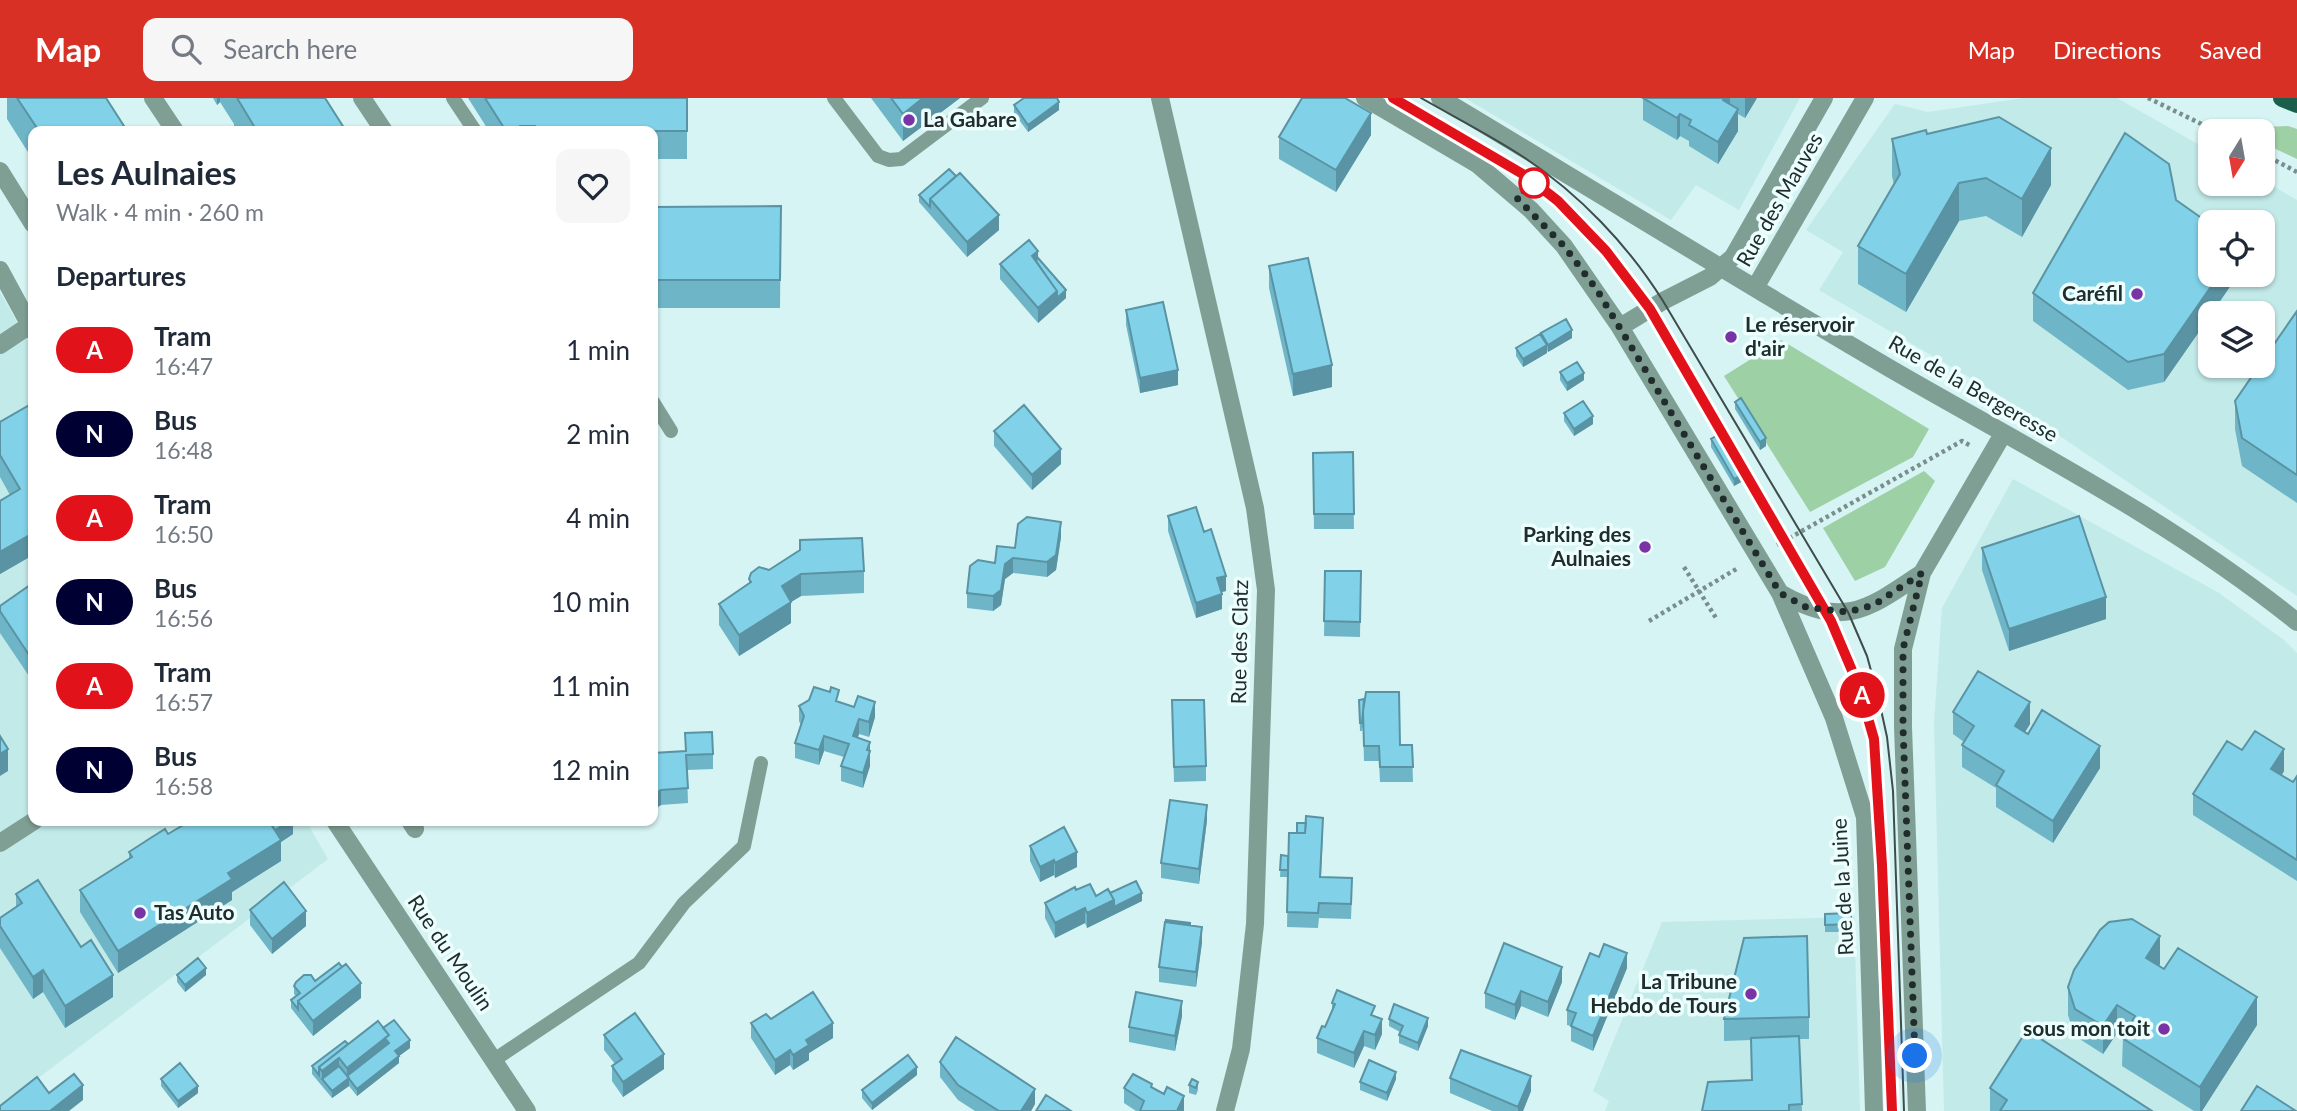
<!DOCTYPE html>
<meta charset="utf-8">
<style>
body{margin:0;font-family:Lato,sans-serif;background:#f6f6f7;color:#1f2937;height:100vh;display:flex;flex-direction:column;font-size:26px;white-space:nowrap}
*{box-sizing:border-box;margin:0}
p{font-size:23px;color:#747a83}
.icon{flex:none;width:38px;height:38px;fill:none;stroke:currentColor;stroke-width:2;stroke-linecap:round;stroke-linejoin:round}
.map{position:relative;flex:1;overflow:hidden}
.side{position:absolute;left:28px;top:28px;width:630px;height:700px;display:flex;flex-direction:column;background:#fff;border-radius:14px;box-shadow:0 2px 5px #0004}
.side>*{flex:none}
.badge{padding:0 14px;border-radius:23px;font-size:24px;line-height:46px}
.needle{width:46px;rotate:191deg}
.tools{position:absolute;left:2198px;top:21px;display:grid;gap:14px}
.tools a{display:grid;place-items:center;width:77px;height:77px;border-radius:14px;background:#fff;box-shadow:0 2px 5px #0004;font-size:35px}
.you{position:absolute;width:35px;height:35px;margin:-18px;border:5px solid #fff;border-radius:50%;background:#1a73e8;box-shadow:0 0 0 10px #1a73e833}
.map>.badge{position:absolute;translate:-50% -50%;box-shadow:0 0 0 4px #fff}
h2{padding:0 28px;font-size:26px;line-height:63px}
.round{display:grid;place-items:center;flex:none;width:74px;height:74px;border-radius:14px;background:#f6f6f7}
.head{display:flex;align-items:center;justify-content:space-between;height:119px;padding:0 28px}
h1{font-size:33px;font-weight:700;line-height:52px}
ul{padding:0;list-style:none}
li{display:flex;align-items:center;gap:21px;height:84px;padding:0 28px}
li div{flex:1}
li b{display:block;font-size:26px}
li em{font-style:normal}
li .badge{min-width:77px;font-weight:700;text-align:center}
header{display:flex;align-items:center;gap:42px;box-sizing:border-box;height:98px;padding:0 35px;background:#d93025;color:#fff}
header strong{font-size:33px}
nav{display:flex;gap:38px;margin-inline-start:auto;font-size:24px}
.search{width:490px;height:63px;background:#f6f6f7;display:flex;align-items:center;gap:18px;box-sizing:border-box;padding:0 24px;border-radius:14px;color:#747a83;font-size:26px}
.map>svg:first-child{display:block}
.built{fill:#c2eae9;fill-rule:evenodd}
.grass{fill:#9ed0a5}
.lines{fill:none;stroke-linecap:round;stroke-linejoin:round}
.path{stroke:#798e8d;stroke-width:4.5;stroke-dasharray:3.5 3.5;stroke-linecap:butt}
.service{stroke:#809f94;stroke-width:14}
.minor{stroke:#809f94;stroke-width:18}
.primary{stroke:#1c5e4c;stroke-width:18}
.tram{stroke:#3e4c4c;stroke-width:2}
.wall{fill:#6fb5c8}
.shaded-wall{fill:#5a93a3}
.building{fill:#81d2e9;stroke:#5a93a3;stroke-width:2}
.line-casing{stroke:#fff;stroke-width:16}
.line{stroke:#e2121a;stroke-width:10}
.walk{stroke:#212c2c;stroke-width:7;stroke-dasharray:0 12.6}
.poi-dot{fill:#7a33a5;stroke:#ecfefe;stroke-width:2.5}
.stop-dot{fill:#fff;stroke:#e2121a;stroke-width:3.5}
.labels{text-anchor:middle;stroke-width:7;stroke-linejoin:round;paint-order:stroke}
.poi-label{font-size:21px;font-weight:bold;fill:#212c2c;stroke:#ecfefe;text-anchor:end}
.street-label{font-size:21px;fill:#212c2c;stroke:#ecfefe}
</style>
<header>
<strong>Map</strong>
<div class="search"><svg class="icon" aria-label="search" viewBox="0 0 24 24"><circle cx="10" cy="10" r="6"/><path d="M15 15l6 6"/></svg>Search here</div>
<nav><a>Map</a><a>Directions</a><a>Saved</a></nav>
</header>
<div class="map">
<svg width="2297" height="1013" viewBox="0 0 2297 1013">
<rect width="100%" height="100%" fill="#d5f4f3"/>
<!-- built -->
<path class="built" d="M1465 0H1800L1739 112 1696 87 1671 122Z
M2024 0H2117L2210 53V86H2263V82L2297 102V498L1993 293 1819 192 1843 154 1806 132 1895 6 1928 14ZM2210 124H2263V177H2210ZM2210 215H2263V268H2210Z
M0 194 33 252V723H306L328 761 0 1009Z
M2013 381 2219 495 2284 542 2297 555V1013H1944L1934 625 1942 510Z
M1854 819 1860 1013H1605L1609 1003 1593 993 1662 824Z"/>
<!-- grass -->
<path class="grass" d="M2288 28 2297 31V61L2263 45V33H2248L2263 29Z
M1781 242 1929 331 1913 359 1810 414 1724 278Z
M1924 373 1935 383 1885 469 1855 483 1823 430Z"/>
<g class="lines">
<!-- path -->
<path class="path" d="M2148 0 2216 33
M2263 56 2297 74
M31 265 33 268
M1777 447 1962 343 1971 348
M1684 469 1716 520
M1649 523 1738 470"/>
<!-- service -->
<path class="service" d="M453 0 475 33
M834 0 878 58 889 62 901 61 982 0
M653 304 671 333
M494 962 639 865 684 805 744 748 761 665"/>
<!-- minor -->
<path class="minor" d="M153 0 175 33
M362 0 384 33
M1160 0 1255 410 1266 492 1255 826 1241 951 1225 1013
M1365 0 1477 66 1531 112 1564 148 1620 229 1780 495 1834 620 1865 719 1874 1013
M1440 0C1594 92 1747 187 1903 278 2037 355 2176 426 2297 524
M0 73 33 126
M0 172 33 233
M1755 190 1865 0
M1620 229 1663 203 1710 179 1733 159 1824 0
M0 247 30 227
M1780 495C1844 531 1867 512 1922 475
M335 723 527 1013
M410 723 415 731
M0 745 34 723
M1917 1013 1903 629V551L1922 475 2003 336"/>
<!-- primary -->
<path class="primary" d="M2282 0 2297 6"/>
<!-- tram -->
<path class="tram" d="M1393 0 1526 78 1558 103 1606 153 1650 211 1831 523 1859 589 1874 641 1882 767 1892 1013
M1421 0C1456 20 1492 38 1525 60 1579 96 1628 147 1663 203L1848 514 1867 558 1878 598 1887 639 1893 693 1904 1013"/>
</g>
<!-- wall -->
<path class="wall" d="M7 0H106L124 33H33V62L7 21Z
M213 0H325L346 33H234V26L220 4 217 7Z
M468 0H687V61H653V33H489Z
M871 0H960L903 43Z
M1643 0H1757L1745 20 1738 16V33L1718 66 1689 48V43L1680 38 1677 42 1643 22Z
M1014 7 1059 12 1028 34 1014 15Z
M1927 36 2051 87 2022 139 1986 118 1959 123 1906 214 1858 186V148L1894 87 1892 78V41Z
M1371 37 1336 94 1279 61V39Z
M919 97 999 132 967 159 919 104Z
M2176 102 2210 218 2164 284 2128 292 2033 223V195Z
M781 108 780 210H653V109Z
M1038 160 1066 200 1038 225 1000 181V166Z
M1269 168 1332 289 1293 298 1269 190Z
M1126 212 1178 287 1140 295 1126 227Z
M2297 213V405L2242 368 2235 331V303Z
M1541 235 1572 240 1548 254 1547 252V255L1523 269 1516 258V250L1541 239Z
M1560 274 1584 282 1567 293 1560 282Z
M1735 304 1766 348 1760 352 1735 311Z
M33 305V457L0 476V403L10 397 0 379V324Z
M1564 315 1593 326 1574 338 1564 323Z
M994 333 1061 366 1032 392 994 348Z
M1711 341 1743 383 1734 388 1711 349Z
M1353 354 1354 431H1314L1313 355Z
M1168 418 1204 434 1226 493 1222 494V511L1196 520 1168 433Z
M1061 439 1056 472 1047 479 1013 475 1005 481 1001 507 993 513 967 510V495L995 465 1015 450Z
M1982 450 2106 521 2009 553 1982 472Z
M769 472 864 473V495L801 498 791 504V525L739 558 719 527V506L749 486V481Z
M1325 473H1361L1360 539 1324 538Z
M33 485V584L0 535V508Z
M1359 602 1400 647H1412L1413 684H1380L1379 663H1364L1363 628 1362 633H1360Z
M839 604 875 619 869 639 859 636 858 639 870 653V668L863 690 841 683V668L844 659 824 653 819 667 795 660V645L801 627 799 623V608Z
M1953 614 2030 626 2025 634 2100 670 2053 745 1996 709V690L1962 669V647L1964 644 1953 636Z
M1172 617 1206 668V683L1174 684Z
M685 635 713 656V671L687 672 688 705 661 707 653 712V655L686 653Z
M2242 652 2284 673 2282 677 2293 684 2297 678V783L2193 717V696Z
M1207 722 1199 786 1161 780V765Z
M293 723V736L281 744V763L232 794V802L118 875 80 814V792L129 761V754L168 736Z
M1323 735 1321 779 1352 795 1351 821 1319 820 1318 830 1287 829 1288 779H1280L1281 757 1288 758Z
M1030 748 1077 769 1055 780 1054 777 1040 784 1030 763Z
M1076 792 1096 798 1110 795 1142 803 1087 830 1085 825 1055 840 1045 820V805Z
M16 796 113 899 65 930 43 894 33 901 0 850V820L16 809Z
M250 812 306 828 272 856 250 827Z
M1851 815V834H1825V816Z
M1190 828 1202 844 1196 889 1159 884V869Z
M2160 866 2159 868 2257 927 2202 1013H2194L2122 968 2123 938 2117 935 2103 956 2075 938 2068 917V889Z
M1627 870 1593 953 1571 943V928L1567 927V912Z
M177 877H206L185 894 177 884Z
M315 883 361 900 313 938 291 910V902L296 898 294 896V888Z
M1562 884 1548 919 1521 908 1515 922 1485 910V895Z
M1332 905 1375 918 1382 936 1375 952 1364 948 1354 970 1317 955V940L1325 929 1332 914Z
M1182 918 1175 953 1129 944V929Z
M1809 919V941H1799L1802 1013H1702L1752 982 1751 942 1724 943V921Z
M771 921 833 940 809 955V962L793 972 790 967 775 977 751 940V925Z
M1389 921 1428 928 1418 953 1399 945V937L1400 934 1389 928Z
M383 930 410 950 399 958V965L357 998 349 988 332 1000 312 976V968L348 946Z
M604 937 664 971 623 999 612 983V968L615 966 604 952Z
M940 964 1035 1006 1031 1013H975L958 1002 940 979Z
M917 977 872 1012 862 1000V992Z
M1450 980 1531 993 1523 1013H1492L1450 995Z
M161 981 198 995 178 1010 161 988Z
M1396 981 1387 1003 1360 992V984Z
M1198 984V992L1196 997 1189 995V987Z
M1152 989 1184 1013H1136L1124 1005V990Z
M1990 990 2152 1013H1990Z"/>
<!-- shaded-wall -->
<path class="shaded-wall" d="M217 0H220V4L217 7Z
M923 0H960L903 43V16Z
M1724 0H1730V11L1723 2Z
M1745 0H1757L1745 20Z
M1059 4V12L1028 34V27Z
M1738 11V33L1718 66V44Z
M1371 15V37L1336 94V72Z
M1680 16V38L1677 42V20Z
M2051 50V87L2022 139V101Z
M1959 85V123L1906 214V176Z
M999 117V132L967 159V144Z
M1038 153V168L1032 158Z
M2219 177H2238L2212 215H2210V218L2164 284V256Z
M1066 192V200L1038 225V210L1057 193Z
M1572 232V240L1548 254V247Z
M1547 247V255L1523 269V261Z
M1332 267V289L1293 298V276Z
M1178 272V287L1140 295V280Z
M1584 275V282L1567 293V285Z
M1593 318V326L1574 338V331Z
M1766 340V348L1760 352V344Z
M1061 351V366L1032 392V377Z
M1743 376V383L1734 388V381Z
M1061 424V439L1056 472 1047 479V464Z
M33 435V457L0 476V454Z
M1013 460V475L1005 481 1001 507 993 513V498L1005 466Z
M801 476V498L791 504V525L739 558V537L782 488Z
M1226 478V493L1217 495V480Z
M1222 496V511L1196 520V505Z
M2106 499V521L2009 553V531Z
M875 604V619L869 639V624Z
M2030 604V626L2015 650V628Z
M859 621V636L853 653V638Z
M824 638V653L819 667V652Z
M870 644V668L863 690V675Z
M2100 648V670L2053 745V723Z
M8 651V673L0 678V656Z
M2284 651V673L2271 693V671Z
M661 692V707L653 712V697Z
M1207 707V722L1199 786V771Z
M290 723H293V736L281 744V763L232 794V802L118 875V853L228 775 272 734Z
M1077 754V769L1055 780V765Z
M1054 762V777L1040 784V769Z
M1142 795V803L1087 830V815L1114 802Z
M1085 810V825L1055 840V825Z
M306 813V828L272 856V841Z
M1202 829V844L1196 889V874Z
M2160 838V866L2146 888V860Z
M1627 855V870L1593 953V938Z
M1562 869V884L1548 919V904Z
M206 870V877L185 894V887Z
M43 872V894L33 901V879Z
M113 877V899L65 930V908Z
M361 885V900L313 938V923Z
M1521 893V908L1515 922V907Z
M2257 899V927L2202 1013H2200V989Z
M1182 903V918L1175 953V938Z
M2117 907V935L2103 956V928Z
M1428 920V928L1418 953V945Z
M1382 921V936L1375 952V937Z
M833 925V940L809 955V962L793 972V957L806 942Z
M1364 933V948L1354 970V955Z
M389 937V952L349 980V988L332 1000V993L347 981V970Z
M410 942V950L399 958V965L357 998V991L395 953Z
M790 952V967L775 977V962Z
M664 956V971L623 999V984Z
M339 960V975L322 982V988V973Z
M917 969V977L872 1012V1005Z
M1396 974V981L1387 1003V995Z
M1531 978V993L1523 1013H1518V1009Z
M83 987V1002L69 1013H50Z
M198 988V995L178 1010V1003Z
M1035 991V1006L1031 1013H1021Z
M1184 998V1013H1177Z"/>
<!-- building -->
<path class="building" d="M17 0H106L124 28 119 30 121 33H39Z
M237 0H325L346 33H257Z
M485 0H687V33H535V28H520V33H506Z
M891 0H923L903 16Z
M1024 0H1057L1059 4 1028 27 1014 7Z
M1302 0H1345L1371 15 1336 72 1279 39Z
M1643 0H1724L1723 2 1738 11 1718 44 1689 27 1691 22 1680 16 1677 20Z
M1999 19 2051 50 2022 101 1986 80 1959 85 1906 176 1858 148 1900 76 1892 41 1926 32 1927 36Z
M2125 35 2169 66 2176 102 2210 126V177H2219L2164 256 2128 264 2033 195Z
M949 71 956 78 930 101V109L919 97Z
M960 75 999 117 967 144 930 101Z
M781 108 780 182H653V109Z
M1029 142 1038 153 1032 158 1057 193 1038 210 1000 166Z
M1038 160 1066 192 1057 200V193L1036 163Z
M1308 160 1332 267 1293 276 1269 168Z
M1163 204 1178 272 1140 280 1126 212Z
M2297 213V377L2242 340 2235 303 2259 268H2263V262Z
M1566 221 1572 232 1548 247 1541 235Z
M1540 236 1547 247 1523 261 1516 250Z
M1577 264 1584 275 1567 285 1560 274Z
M1741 300 1766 340 1760 344 1735 304Z
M1583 303 1593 318 1574 331 1564 315Z
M33 305V435L0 454V403L20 391 0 357V324Z
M1024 307 1061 351 1032 377 994 333Z
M1720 336 1743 376 1734 381 1711 341Z
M1353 354 1354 416H1314L1313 355Z
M1196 409 1204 434 1211 431 1226 478 1217 480 1222 496 1196 505 1168 418Z
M2079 418 2106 499 2009 531 1982 450Z
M1027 419 1061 424 1056 457 1047 464 1013 460 1005 466 1001 492 993 498 967 495 970 468 978 462 995 465 997 448 1015 450 1018 426Z
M862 440 864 473 801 476 782 488 791 504 739 537 719 506 751 484 749 481 751 475 759 469 769 472 800 452V442Z
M1325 473H1361L1360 524 1324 523Z
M33 485V563L0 513V508Z
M1978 573 2030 604 2015 628 2028 636 2042 612 2100 648 2053 723 1996 687 2004 673 1962 647 1974 628 1953 614Z
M814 589 830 594 831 589 839 592 836 603 854 609 858 598 875 604 869 624 859 621 853 638 870 644 867 652 870 653 863 675 841 668 849 646 824 638 819 652 795 645 804 618 799 608 809 602Z
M1366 594H1399L1400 647H1412L1413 669H1380L1379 648H1364L1363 613Z
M1364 601 1362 625H1360L1359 602Z
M1172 602H1204L1206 668 1174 669Z
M2255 633 2284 651 2271 671 2293 684 2297 678V762L2193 696 2227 643 2242 652Z
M712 634 713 656 686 657 688 690 661 692 653 697V655L686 653 685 635Z
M0 638 8 651 0 656Z
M1170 702 1207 707 1199 771 1161 765Z
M1306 718 1323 720 1320 779 1352 780 1351 806 1319 805 1318 815 1287 814 1289 735H1305Z
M190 723H269L281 742 228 775 232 781 118 853 80 792 132 759 129 754 149 741 165 731 168 736Z
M269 723H290L275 732Z
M1297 725H1306L1305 735H1297Z
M1064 729 1077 754 1055 765 1054 762 1040 769 1030 748Z
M1281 757 1288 758V772H1280Z
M38 782 81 849 91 842 113 877 65 908 43 872 33 879 0 828V820L22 805 16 796Z
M1136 783 1142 795 1114 809V802L1110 795Z
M284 784 306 813 272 841 250 812Z
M1090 786 1096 798 1108 791 1114 802 1087 815 1085 810 1055 825 1045 805 1075 789 1076 792Z
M1851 815V826L1825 827V816Z
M2132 821 2160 838 2146 860 2164 871 2178 850 2257 899 2200 989 2122 940 2135 918 2117 907 2103 928 2075 911 2068 889 2074 872 2100 832 2109 824Z
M1166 822 1190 825V827L1166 824Z
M1165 824 1202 829 1196 874 1159 869Z
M1807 838 1809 919 1724 921 1744 840Z
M1504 845 1562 869 1548 904 1521 893 1515 907 1485 895Z
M1604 846 1627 855 1593 938 1571 928 1576 915 1567 912 1590 855 1599 859Z
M198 860 206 870 185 887 177 877Z
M339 865 342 869 298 903V911L291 902 300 895 294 888 296 884 304 877H311L315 883Z
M346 866 361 885 313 923 298 903Z
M1337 892 1375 908 1371 917 1382 921 1375 937 1364 933 1354 955 1317 940 1322 928 1325 929 1335 906 1332 905Z
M813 894 833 925 806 942 809 947 793 957 790 952 775 962 751 925 766 916 771 921Z
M1136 894 1182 903 1175 938 1129 929Z
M1394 906 1428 920 1418 945 1399 937 1403 928 1389 921Z
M635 915 664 956 623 984 612 968 622 961 604 937Z
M394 922 410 942 395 953 399 958 357 991 347 978 389 945 385 940 389 937 383 930Z
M378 923 389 937 347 970 339 960 322 973 319 969Z
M2027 932 2152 1013H2000L2007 1002 1990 990Z
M1799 938 1802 1006 1789 1007V1013H1702L1708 984 1752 982 1751 940Z
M956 939 1035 991 1021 1013H999L958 987 940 964Z
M345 943 348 946 319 969V977L312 968Z
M1461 952 1531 978 1518 1009 1450 980Z
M908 957 917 969 872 1005 862 992Z
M1369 962 1396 974 1387 995 1360 984Z
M180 965 198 988 178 1003 161 981Z
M339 968 349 980 332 993 322 981Z
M74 976 83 987 50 1013H0V1008L37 979 49 995Z
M1133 976 1152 986 1151 989 1164 996 1167 989 1184 998 1177 1013H1140L1144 1003 1124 990Z
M1192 981 1198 984 1196 990 1189 987Z
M2257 988 2296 1013H2241Z
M1046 997 1071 1013H1036Z"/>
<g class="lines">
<!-- line casing -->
<g class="line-casing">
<path id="line" d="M1393 0 1526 78 1558 103 1606 153 1650 211 1831 523 1859 589 1874 641 1882 767 1892 1013"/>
</g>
<!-- line -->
<use href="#line" class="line"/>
<!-- walk -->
<path class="walk" d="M1534 85 1516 99 1564 148 1597 192 1780 495 1806 509 1848 514 1874 507 1922 475 1903 551V629L1915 958"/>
</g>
<!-- markers -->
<g class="poi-dot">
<circle cx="909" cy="22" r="7"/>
<circle cx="2137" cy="196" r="7"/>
<circle cx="1731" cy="239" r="7"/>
<circle cx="1645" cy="449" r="7"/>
<circle cx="140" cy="815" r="7"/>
<circle cx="1751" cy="896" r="7"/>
<circle cx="2164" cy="931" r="7"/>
</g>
<circle class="stop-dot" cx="1534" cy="85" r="14"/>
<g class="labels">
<!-- poi labels -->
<g class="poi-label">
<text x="923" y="29" text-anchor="start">La Gabare</text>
<text x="2123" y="203">Caréfil</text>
<text x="1745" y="234" text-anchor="start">Le réservoir<tspan x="1745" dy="24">d'air</tspan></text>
<text x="1631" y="444">Parking des<tspan x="1631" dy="24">Aulnaies</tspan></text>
<text x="154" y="822" text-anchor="start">Tas Auto</text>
<text x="1737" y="891">La Tribune<tspan x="1737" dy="24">Hebdo de Tours</tspan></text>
<text x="2150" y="938">sous mon toit</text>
</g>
<!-- street labels -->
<g class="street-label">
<text transform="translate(1780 102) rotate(-60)" y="7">Rue des Mauves</text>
<text transform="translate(1973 291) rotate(30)" y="7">Rue de la Bergeresse</text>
<text transform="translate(1240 544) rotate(-89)" y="7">Rue des Clatz</text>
<text transform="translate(1843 789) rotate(-93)" y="7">Rue de la Juine</text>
<text transform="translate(450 855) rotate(56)" y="7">Rue du Moulin</text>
</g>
</g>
</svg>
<div class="tools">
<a><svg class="needle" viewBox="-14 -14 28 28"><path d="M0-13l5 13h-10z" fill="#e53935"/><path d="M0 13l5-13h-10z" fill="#747a83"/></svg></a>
<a><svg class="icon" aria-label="locate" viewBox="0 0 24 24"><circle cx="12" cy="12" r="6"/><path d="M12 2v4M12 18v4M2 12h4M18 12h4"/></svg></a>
<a><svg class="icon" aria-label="layers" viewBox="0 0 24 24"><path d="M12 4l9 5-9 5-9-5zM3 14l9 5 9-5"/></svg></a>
</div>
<div class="you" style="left:1915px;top:958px"></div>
<b class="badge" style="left:1862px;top:597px;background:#e2121a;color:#fff">A</b>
<section class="side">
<div class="head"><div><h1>Les Aulnaies</h1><p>Walk · 4 min · 260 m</p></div><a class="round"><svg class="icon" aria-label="heart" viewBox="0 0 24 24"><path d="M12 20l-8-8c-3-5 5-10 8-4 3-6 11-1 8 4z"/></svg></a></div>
<h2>Departures</h2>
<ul>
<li><span class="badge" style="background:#e2121a;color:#fff">A</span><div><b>Tram</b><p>16:47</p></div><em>1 min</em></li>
<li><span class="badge" style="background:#003;color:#fff">N</span><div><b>Bus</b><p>16:48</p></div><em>2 min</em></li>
<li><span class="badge" style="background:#e2121a;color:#fff">A</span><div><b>Tram</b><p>16:50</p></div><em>4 min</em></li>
<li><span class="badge" style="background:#003;color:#fff">N</span><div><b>Bus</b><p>16:56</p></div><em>10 min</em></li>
<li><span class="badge" style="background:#e2121a;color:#fff">A</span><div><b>Tram</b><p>16:57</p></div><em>11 min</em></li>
<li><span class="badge" style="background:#003;color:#fff">N</span><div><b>Bus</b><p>16:58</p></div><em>12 min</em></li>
</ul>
</section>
</div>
